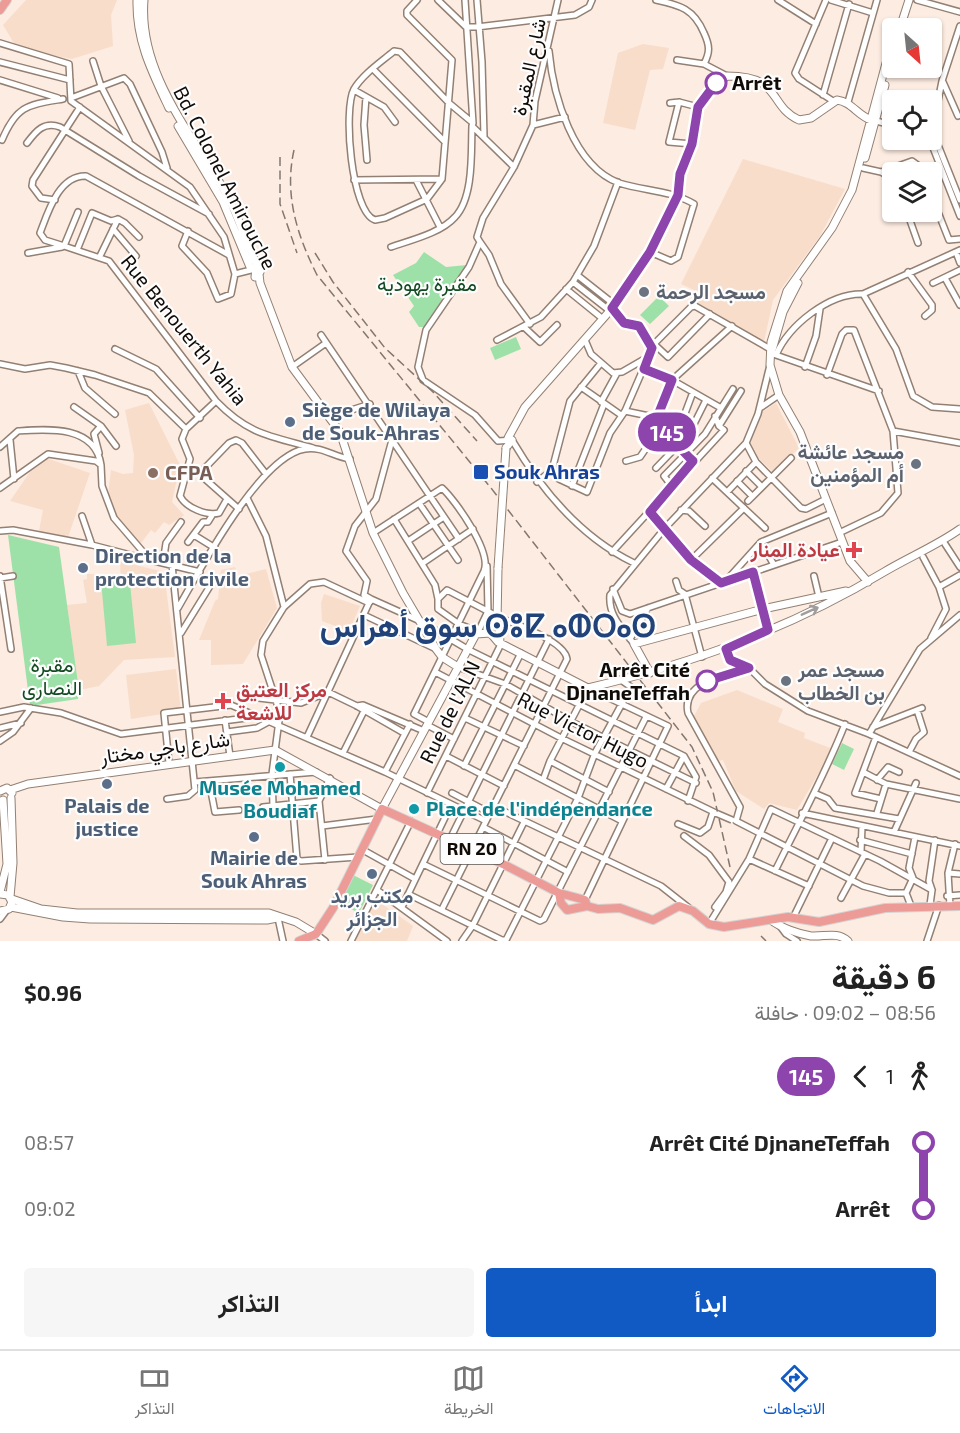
<!DOCTYPE html>
<html lang="ar">
<meta charset="utf-8">
<style>
body{margin:0;font-family:"Exo 2",Vazirmatn,"Noto Sans Tifinagh",sans-serif;background:#f6f6f6;color:#222;direction:rtl;height:100vh;display:flex;flex-direction:column;font-size:22px;white-space:nowrap}
*{box-sizing:border-box;margin:0}
p{font-size:20px;color:#767676}
.icon{flex:none;width:33px;height:33px;fill:none;stroke:currentColor;stroke-width:2;stroke-linecap:round;stroke-linejoin:round}
.map{position:relative;height:941px;overflow:hidden;direction:ltr}
.drawer{display:flex;flex-direction:column;background:#fff;flex:1}
.drawer>*{flex:none}
.badge{padding:0 12px;border-radius:20px;font-size:21px;line-height:39px}
.needle{width:39px;rotate:153deg}
.tools{position:absolute;left:882px;top:18px;display:grid;gap:12px}
.tools a{display:grid;place-items:center;width:60px;height:60px;border-radius:6px;background:#fff;box-shadow:0 2px 4px #0004;font-size:30px}
.map>.badge{position:absolute;translate:-50% -50%;box-shadow:0 0 0 3px #fff}
.legs{display:flex;align-items:center;gap:9px;height:66px;padding:0 24px;font-size:20px}
.legs p{margin-inline-start:auto}
.head{display:flex;align-items:center;justify-content:space-between;height:102px;padding:0 24px}
h1{font-size:33px;font-weight:700;line-height:45px}
.primary-button{display:flex;gap:12px;margin-top:auto;padding:12px 24px}
.primary-button a{flex:1;height:69px;border-radius:6px;background:#115ac4;color:#fff;font-size:24px;font-weight:700;line-height:69px;text-align:center}
.primary-button a+a{background:#f6f6f6;color:#222}
ul{padding:0 24px;list-style:none}
li{display:flex;align-items:center;gap:21px;height:66px;font-size:22px}
li i{display:grid;place-items:center;width:9px;height:100%;margin:0 8px;background:currentColor}
li i::after{content:'';width:15px;height:15px;margin:-8px;border:4px solid;border-radius:50%;background:#fff}
li p{margin-inline-start:auto}
li:first-child i{background:linear-gradient(#0000 50%,currentColor 0)}
li:last-child i{background:linear-gradient(currentColor 50%,#0000 0)}
.menu{display:flex;justify-content:space-around;align-items:center;height:84px;border-top:2px solid #e0e0e0;background:#fff;font-size:16px;color:#767676}
.menu a{display:grid;justify-items:center;gap:3px}
.menu .selected{color:#115ac4}
.map>svg:first-child{display:block}
.built{fill:#f8ddca}
.green{fill:#9ee1a8}
.lines{fill:none;stroke-linecap:round;stroke-linejoin:round}
.street-casing{stroke:#938074;stroke-width:8}
.secondary-casing{stroke:#938074;stroke-width:9}
.primary-casing{stroke:#d4d3d2;stroke-width:10}
.street{stroke:#fff;stroke-width:5}
.secondary{stroke:#fff;stroke-width:7}
.primary{stroke:#ec9b97;stroke-width:8}
.rail{stroke:#837770;stroke-width:1.5;stroke-dasharray:9 4.5;stroke-linecap:butt}
.street-bridge-casing{stroke:#938074;stroke-width:8;stroke-linecap:butt}
.secondary-bridge-casing{stroke:#938074;stroke-width:9;stroke-linecap:butt}
.street-bridge{stroke:#fff;stroke-width:5}
.secondary-bridge{stroke:#fff;stroke-width:7}
.oneway{stroke:#a09d9c}
.line-1-casing{stroke:#fff;stroke-width:14}
.line-1{stroke:#8e44ad;stroke-width:9}
.stop-1-dot{fill:#fff;stroke:#8e44ad;stroke-width:3}
.worship-dot{fill:#6b7280;stroke:#fdfdfd;stroke-width:2}
.service-dot{fill:#5c6f8a;stroke:#fdfdfd;stroke-width:2}
.transit-dot{fill:#1a4fb4;stroke:#fdfdfd;stroke-width:2}
.education-dot{fill:#8d6e63;stroke:#fdfdfd;stroke-width:2}
.health-dot{fill:#e0444e;stroke:#fdfdfd;stroke-width:2}
.culture-dot{fill:#0f9aa8;stroke:#fdfdfd;stroke-width:2}
.labels{text-anchor:middle;stroke-width:4.5;stroke-linejoin:round;paint-order:stroke}
.shield{fill:#fdfdfd;stroke:#585451;stroke-width:1.5}
.shield-label{font-size:18px;font-weight:bold;fill:#110b07}
.street-label{font-size:20px;fill:#110b07;stroke:#fdfdfd}
.stop-label{font-size:20px;font-weight:bold;fill:#110b07;stroke:#fdfdfd;text-anchor:start}
.park-label{font-size:20px;fill:#124b22;stroke:#fdfdfd}
.worship-label{font-size:20px;font-weight:bold;fill:#5b616d;stroke:#fdfdfd;text-anchor:start}
.service-label{font-size:20px;font-weight:bold;fill:#4e5e75;stroke:#fdfdfd}
.transit-label{font-size:20px;font-weight:bold;fill:#164399;stroke:#fdfdfd;text-anchor:start}
.education-label{font-size:20px;font-weight:bold;fill:#785e54;stroke:#fdfdfd;text-anchor:start}
.health-label{font-size:20px;font-weight:bold;fill:#be3a42;stroke:#fdfdfd;text-anchor:end}
.culture-label{font-size:20px;font-weight:bold;fill:#0d838f;stroke:#fdfdfd}
.town-label{font-size:32px;font-weight:bold;fill:#214379;stroke:#fdfdfd}
</style>
<div class="map">
<svg width="960" height="941" viewBox="0 0 960 941">
<rect width="100%" height="100%" fill="#fdece1"/>
<!-- built -->
<path class="built" d="M26 0H117L111 15 113 46 72 59 17 48 3 25Z
M643 44 669 48 663 69 650 70 635 130 603 123 618 53Z
M743 159 845 189 820 236 773 300 764 342 693 301 696 291 681 284Z
M149 403 180 465 172 502 184 515 169 525 164 522 155 533 151 530 141 543 132 537 130 540 119 529 107 503 111 470 123 474 133 473 134 455 125 410Z
M776 403 799 448 774 473 746 446 759 414Z
M46 458 90 473 66 543 38 536 43 510 10 501 30 472Z
M120 561 164 572 175 657 124 660 99 686 79 690 67 605 87 603 83 580 87 579V574H104L105 581 121 582Z
M235 567 238 576 266 569 277 608 243 664 211 665V640H199L215 601 218 599 221 570Z
M324 594 360 606 349 631 322 621 321 603Z
M176 669 181 711 131 719 126 675Z
M737 690 783 709 778 722 805 733 804 738 833 749 797 810 769 803 764 809 736 791 723 760 718 761 694 716 701 703Z
M374 898 413 926 407 941H352Z"/>
<!-- green -->
<path class="green" d="M424 252 446 267 467 265 424 327H419L409 312 414 306 393 275 416 263Z
M659 296 669 306 650 324 640 315Z
M516 337 521 349 495 360 490 348Z
M8 535 59 547 79 690 78 699 30 706Z
M101 581 130 583 136 643 107 646Z
M842 743 854 749 844 770 832 764Z
M353 875 373 885 359 913 339 903Z"/>
<g class="lines">
<!-- street casing -->
<g class="street-casing">
<path id="street" d="M417 0 407 11V15L452 60 442 179 427 199 385 218 375 220C351 212 343 109 354 89 363 74 381 62 394 51L400 52 449 103 473 123 472 126 514 167
M438 0 466 27H477L575 15 589 7 592 0
M465 0 473 123
M477 0 482 62 484 136
M558 0 535 101 533 125 514 167 483 218 477 237 480 242 469 267 426 330 418 367 423 380 475 415 498 441 512 440C542 491 580 537 634 563
M656 0C680 5 694 9 704 33 710 46 710 52 704 64
M778 0 816 24
M826 0 795 73 799 79 833 101
M831 0 873 13
M917 0 960 12
M0 43 69 64 71 101 190 187 224 237 235 274 255 269
M549 51C553 95 573 166 619 183 644 191 671 190 694 204L678 257 671 261 650 252
M677 60 704 64 727 76
M93 61 101 86 129 141
M0 62 70 80
M373 69 444 141
M0 80 58 98
M943 82 958 116
M354 90 384 107 395 122
M823 95 849 4
M366 97 364 125 367 160
M71 98 124 78 130 84 162 152 167 168
M679 102 669 142 692 144
M848 102 877 0
M670 103 679 102 698 107
M872 120 892 125
M533 125 565 117
M932 130 960 200
M932 131 942 81 960 26
M2 140C17 105 28 105 63 99
M930 140 960 216
M27 143C36 131 44 121 60 127L139 176 209 214
M863 168 881 172 892 179
M881 172 912 161 919 166 922 172
M354 180 442 179
M416 180 440 227
M932 197 949 240 960 239
M55 200 41 198 32 186 33 180 80 107
M78 212 64 246 109 261 216 401C249 435 270 436 313 448
M907 212 918 243
M118 219 125 223 139 237
M113 229 136 256
M188 231 182 246 207 273 218 299 231 294 235 274
M480 242 489 255 501 284 530 324
M64 246 45 240 40 233C48 212 59 175 86 176L229 255
M391 247C411 240 441 233 455 217 474 197 471 152 472 126
M77 250 92 213 111 221 118 219 100 256
M956 252 960 263
M28 253 62 247
M908 272 932 305V310L925 316
M577 275 615 305
M945 278 960 305
M933 283 960 270
M566 289 603 319
M863 294 896 349 913 396 932 407 960 409
M612 308 624 323 639 326 652 348
M610 311 573 282 594 246 618 182
M524 327 540 342 557 325
M321 335 459 539
M497 340 541 317 573 282
M585 340 591 354 613 373 622 372 648 357
M654 344 668 357 710 314
M115 349 156 369 200 418
M773 354 879 391
M776 355C789 325 829 293 863 294L960 250
M0 364 25 369 50 365 66 368 95 375 149 393 186 429
M292 367 326 343
M805 367 816 336 820 309
M644 369 672 380 721 408
M78 371 85 388 115 414
M827 375 842 334 846 330H854L893 431 960 443
M581 387 621 415
M216 401 186 429 182 439 190 459 180 496C186 508 207 516 219 513L227 499
M601 402 617 373
M74 407 101 426
M760 408 779 395
M625 411 649 416 679 445
M330 417 370 404
M655 420 672 380 732 326
M719 426 741 391
M669 435 684 416 693 392
M10 440 14 479
M680 443 685 455 693 461
M746 443 756 462 801 508 806 509 826 499
M0 447 18 431C48 429 95 425 101 465
M99 453 94 434 101 426 116 446
M626 461 640 457 662 425
M656 468 689 434 706 400
M552 470 559 479 587 492 610 433 625 411 654 344 691 307 695 306 772 350
M746 471 762 487
M712 478 765 528
M737 481 752 496
M537 482 552 470 570 401 601 363
M671 485 664 476 705 434 733 389
M572 486 604 404
M0 488 48 454 96 461 101 465 102 486 114 518 150 560 200 572
M727 492 756 462
M247 498 266 536 284 607
M748 501 791 458
M419 503 458 560
M239 509 205 479 203 470 229 443 236 440 242 443 266 474
M681 510 689 511 705 526
M650 512 691 560 721 583
M82 516 92 545
M394 519 435 585 438 599 447 590 493 614
M0 531 13 530 92 545 150 560
M373 533 442 488C456 501 492 552 484 571L414 714 429 722
M839 533 881 513 898 493 893 431
M194 535 215 548
M408 541 444 517
M188 542 203 522H208L213 514
M761 542 774 565
M945 544 960 567
M612 552 724 430 719 426 715 416
M923 557 939 587 946 609 931 638
M691 560 744 508
M163 563 166 543 181 522
M423 563 473 529
M753 572 768 630
M0 576 11 649
M814 576 819 597
M0 578 13 576
M676 581 679 590 685 594 702 657
M725 582 761 542 832 513
M939 587 960 575
M613 589 622 611 630 614 842 542
M371 599 420 621 469 650 684 756 696 777 688 801
M438 599V609L459 624 478 632 488 611 487 566
M370 602 371 599 364 595 367 581 346 551 355 526 376 499 392 440
M178 608C201 568 260 456 305 449 322 446 334 457 350 459
M364 615 436 649
M181 633 215 578
M630 639 648 608
M634 644C623 629 608 616 610 595L665 528 746 443 758 414 770 365
M726 649 730 660 749 668 765 684 808 711 869 734 960 776
M458 667 505 684 570 721 696 783
M749 668C727 675 681 681 688 713L740 807 736 821 863 886 889 893H906
M435 672 561 738 718 814
M242 696 301 703 328 692 357 706 404 733
M357 706 363 705 424 731
M0 712 24 707 61 713 121 734 254 717
M465 718 524 746
M225 720 230 756
M427 725 454 739
M873 727 922 708
M0 728 21 723
M227 732 257 728 268 722
M869 734 920 649 960 615
M307 737 369 603
M876 737 855 793 881 799
M0 741 13 732 31 708
M909 752 916 739 924 732 917 710
M343 753 366 707
M446 756 504 786
M550 761 609 792
M169 763 164 713 231 705 385 772 486 821
M514 765 622 821
M464 766 521 653
M385 772 410 724
M863 772 886 784 960 799
M290 774 297 859 301 861 358 857
M543 780 550 761 588 688 668 726 585 900
M877 780 888 767 899 772
M209 781 215 812 239 810
M195 782 316 772
M666 789 684 756
M427 793 501 644
M452 793 490 813
M814 793 828 799 835 808 899 819
M167 799 188 796 195 790 172 565
M319 801 330 778
M273 806 272 774 280 713 261 655 263 641 284 607 310 584 324 582 369 603
M493 806 661 886 689 908
M263 807 319 801 325 860
M802 813 960 846
M877 813 886 784
M678 824 700 833 708 827 713 812
M322 826 377 819
M483 827 568 872
M894 832 916 783
M684 836 709 855 729 882 726 892 715 907
M450 839 549 639
M860 840 912 854
M955 844 948 873 960 874
M363 850 415 879
M861 852 862 826
M749 859 809 886
M423 864 540 921 544 919 646 717
M775 871C799 822 825 775 845 724
M948 873 950 906
M377 890 447 941
M408 894 502 940H506L578 798 595 753 631 687 621 680
M947 896 960 895
M841 898 865 854
M930 905 932 890 929 881 935 840
M911 906 906 893 913 878 909 868 915 837
M402 907 451 805
M442 909 567 659C565 641 514 623 497 617
M278 918 283 941
M793 918 832 838
M0 919 6 911
M709 924 749 859 771 809 880 861 932 890
M780 926 786 934 797 941
M316 934 325 941
M351 941 411 821
M462 941 473 925 524 822
M927 941 939 905"/>
</g>
<!-- secondary casing -->
<g class="secondary-casing">
<path id="secondary" d="M137 0C136 41 152 72 169 108
M144 0C138 74 193 135 227 195 239 217 245 241 256 263L263 266 259 274 260 283 292 367 340 432 373 533 403 593 436 649 442 657 458 667
M900 28 909 0
M178 126 223 202 250 267 256 269 255 277
M865 158 885 85
M772 350 783 312 798 283
M506 448 512 440 508 438 525 407 615 305 650 252 678 195 680 174 692 144 698 107 712 87 727 76C783 76 767 105 799 120L811 118 837 100C852 102 857 115 871 120
M868 582 850 561 800 432 779 395 770 365 771 342 787 291 832 228 852 190 892 41
M497 623 498 568
M500 643 499 625 490 622 487 629 498 642 588 688C694 663 791 628 884 572 909 557 936 546 960 529
M650 673 634 644 763 609 846 591
M10 790 28 784 275 750 382 809 476 634 490 633
M0 791 7 788 12 793
M0 892 7 864 3 800
M0 894 8 895 12 902 9 909 0 911
M10 897 13 863 11 798
M12 899 41 909 77 913H269L296 922 316 934
M11 907 63 917 90 919 267 920 277 918
M771 920C781 928 799 934 811 936 825 937 837 931 848 941"/>
</g>
<!-- primary casing -->
<g class="primary-casing">
<path id="primary" d="M0 10 7 0
M559 893 561 903 567 910 587 906
M299 941 316 934 333 908 382 809 503 864 559 893 585 900 587 906 598 909 620 908 653 920 679 906 693 911 709 924 724 927 788 917 819 922 885 908 960 906"/>
</g>
<!-- street -->
<use href="#street" class="street"/>
<!-- secondary -->
<use href="#secondary" class="secondary"/>
<!-- primary -->
<use href="#primary" class="primary"/>
<!-- rail -->
<path class="rail" d="M294 150C284 195 297 235 317 275L491 488 692 747 713 792 730 867
M280 157V204L297 253
M315 253 333 282 385 348 433 392 477 441
M761 936 766 941"/>
<!-- street-bridge casing -->
<g class="street-bridge-casing">
<path id="street-bridge" d="M718 814 732 820"/>
</g>
<!-- secondary-bridge casing -->
<g class="secondary-bridge-casing">
<path id="secondary-bridge" d="M498 568 506 448"/>
</g>
<!-- street-bridge -->
<use href="#street-bridge" class="street-bridge"/>
<!-- secondary-bridge -->
<use href="#secondary-bridge" class="secondary-bridge"/>
</g>
<!-- one-way arrows -->
<defs><path id="oneway-shaft" d="M-6 0H5M1.5-3L5.5 0L1.5 3" fill="none" stroke-width="1.6" stroke-linecap="round" stroke-linejoin="round" transform="scale(1.5)"/></defs>
<use class="oneway" href="#oneway-shaft" transform="translate(810 611) rotate(-24)"/>
<g class="lines">
<!-- line-1 casing -->
<g class="line-1-casing">
<path id="line-1" d="M707 681 749 668 730 660 726 649 768 630 753 572 721 583 691 560 650 512 693 461C679 449 671 434 656 420L672 380 644 369 652 348 639 326 624 323 612 308 650 252 678 195 680 174 692 144 698 107 716 83"/>
</g>
<!-- line-1 -->
<use href="#line-1" class="line-1"/>
</g>
<!-- markers -->
<g class="stop-1-dot">
<circle cx="716" cy="83" r="10"/>
<circle cx="707" cy="681" r="10"/>
</g>
<g class="worship-dot">
<circle cx="644" cy="292" r="6"/>
<circle cx="916" cy="464" r="6"/>
<circle cx="786" cy="681" r="6"/>
</g>
<g class="service-dot">
<circle cx="290" cy="422" r="6"/>
<circle cx="83" cy="568" r="6"/>
<circle cx="107" cy="784" r="6"/>
<circle cx="254" cy="837" r="6"/>
<circle cx="372" cy="874" r="6"/>
</g>
<rect class="transit-dot" x="473" y="464" width="16" height="16" rx="3"/>
<circle class="education-dot" cx="153" cy="473" r="6"/>
<g class="health-dot">
<path d="M851 541h6v6h6v6h-6v6h-6v-6h-6v-6h6z"/>
<path d="M220 692h6v6h6v6h-6v6h-6v-6h-6v-6h6z"/>
</g>
<g class="culture-dot">
<circle cx="280" cy="767" r="6"/>
<circle cx="414" cy="809" r="6"/>
</g>
<g class="labels">
<!-- shield labels -->
<rect class="shield" x="440.5" y="834" width="63" height="30" rx="4.5"/>
<g class="shield-label">
<text x="472" y="855">RN 20</text>
</g>
<!-- street labels -->
<g class="street-label">
<text transform="translate(529 67) rotate(-78)" y="7">شارع المقبرة</text>
<text transform="translate(225 178) rotate(63)" y="7">Bd. Colonel Amirouche</text>
<text transform="translate(184 330) rotate(51)" y="7">Rue Benouerth Yahia</text>
<text transform="translate(450 712) rotate(-64)" y="7">Rue de l'ALN</text>
<text transform="translate(583 730) rotate(27)" y="7">Rue Victor Hugo</text>
<text transform="translate(165 748) rotate(-8)" y="7">شارع باجي مختار</text>
</g>
<!-- stop labels -->
<g class="stop-label">
<text x="732" y="90">Arrêt</text>
<text x="690" y="677" text-anchor="end">Arrêt Cité<tspan x="690" dy="23">DjnaneTeffah</tspan></text>
</g>
<!-- park labels -->
<g class="park-label">
<text x="427" y="291">مقبرة يهودية</text>
<text x="52" y="672">مقبرة<tspan x="52" dy="23">النصارى</tspan></text>
</g>
<!-- worship labels -->
<g class="worship-label">
<text x="656" y="299">مسجد الرحمة</text>
<text x="904" y="459" text-anchor="end">مسجد عائشة<tspan x="904" dy="23">أم المؤمنين</tspan></text>
<text x="798" y="677">مسجد عمر<tspan x="798" dy="23">بن الخطاب</tspan></text>
</g>
<!-- service labels -->
<g class="service-label">
<text x="302" y="417" text-anchor="start">Siège de Wilaya<tspan x="302" dy="23">de Souk-Ahras</tspan></text>
<text x="95" y="563" text-anchor="start">Direction de la<tspan x="95" dy="23">protection civile</tspan></text>
<text x="107" y="813">Palais de<tspan x="107" dy="23">justice</tspan></text>
<text x="254" y="865">Mairie de<tspan x="254" dy="23">Souk Ahras</tspan></text>
<text x="372" y="903">مكتب بريد<tspan x="372" dy="23">الجزائر</tspan></text>
</g>
<!-- transit labels -->
<g class="transit-label">
<text x="494" y="479">Souk Ahras</text>
</g>
<!-- education labels -->
<g class="education-label">
<text x="165" y="480">CFPA</text>
</g>
<!-- health labels -->
<g class="health-label">
<text x="840" y="557">عيادة المنار</text>
<text x="236" y="697" text-anchor="start">مركز العتيق<tspan x="236" dy="23">للاشعة</tspan></text>
</g>
<!-- culture labels -->
<g class="culture-label">
<text x="280" y="795">Musée Mohamed<tspan x="280" dy="23">Boudiaf</tspan></text>
<text x="426" y="816" text-anchor="start">Place de l'indépendance</text>
</g>
<!-- town labels -->
<g class="town-label">
<text x="488" y="637">سوق أهراس ⵙⵓⵇ ⴰⵀⵔⴰⵙ</text>
</g>
</g>
</svg>
<div class="tools">
<a><svg class="needle" viewBox="-14 -14 28 28"><path d="M0-13l5 13h-10z" fill="#e53935"/><path d="M0 13l5-13h-10z" fill="#767676"/></svg></a>
<a><svg class="icon" aria-label="locate" viewBox="0 0 24 24"><circle cx="12" cy="12" r="6"/><path d="M12 2v4M12 18v4M2 12h4M18 12h4"/></svg></a>
<a><svg class="icon" aria-label="layers" viewBox="0 0 24 24"><path d="M12 4l9 5-9 5-9-5zM3 14l9 5 9-5"/></svg></a>
</div>
<b class="badge" style="left:667px;top:432px;background:#8e44ad;color:#fff">145</b>
</div>
<section class="drawer">
<div class="head"><div><h1>6 دقيقة</h1><p>08:56 – 09:02 · حافلة</p></div><b>$0.96</b></div>
<div class="legs"><svg class="icon" aria-label="walk" viewBox="0 0 24 24"><circle cx="13" cy="4" r="2"/><path d="M13 8l-2 6 4 7M11 14l-3 7M7 12l3-4h3l4 4"/></svg>1<svg class="icon" aria-label="back" viewBox="0 0 24 24"><path d="M15 5l-7 7 7 7"/></svg><b class="badge" style="background:#8e44ad;color:#fff">145</b></div>
<ul>
<li><i style="color:#8e44ad"></i><b>Arrêt Cité DjnaneTeffah</b><p>08:57</p></li>
<li><i style="color:#8e44ad"></i><b>Arrêt</b><p>09:02</p></li>
</ul>
<div class="primary-button"><a>ابدأ</a><a>التذاكر</a></div>
</section>
<nav class="menu">
<a class="selected"><svg class="icon" aria-label="directions" viewBox="0 0 24 24"><path d="M12 3l9 9-9 9-9-9zM9 14v-3h6M13 9l2 2-2 2"/></svg>الاتجاهات</a>
<a><svg class="icon" aria-label="map" viewBox="0 0 24 24"><path d="M3 6l6-2 6 2 6-2v14l-6 2-6-2-6 2zM9 4v14M15 6v14"/></svg>الخريطة</a>
<a><svg class="icon" aria-label="tickets" viewBox="0 0 24 24"><path d="M3 7h18v10H3zM15 7v10"/></svg>التذاكر</a>
</nav>
